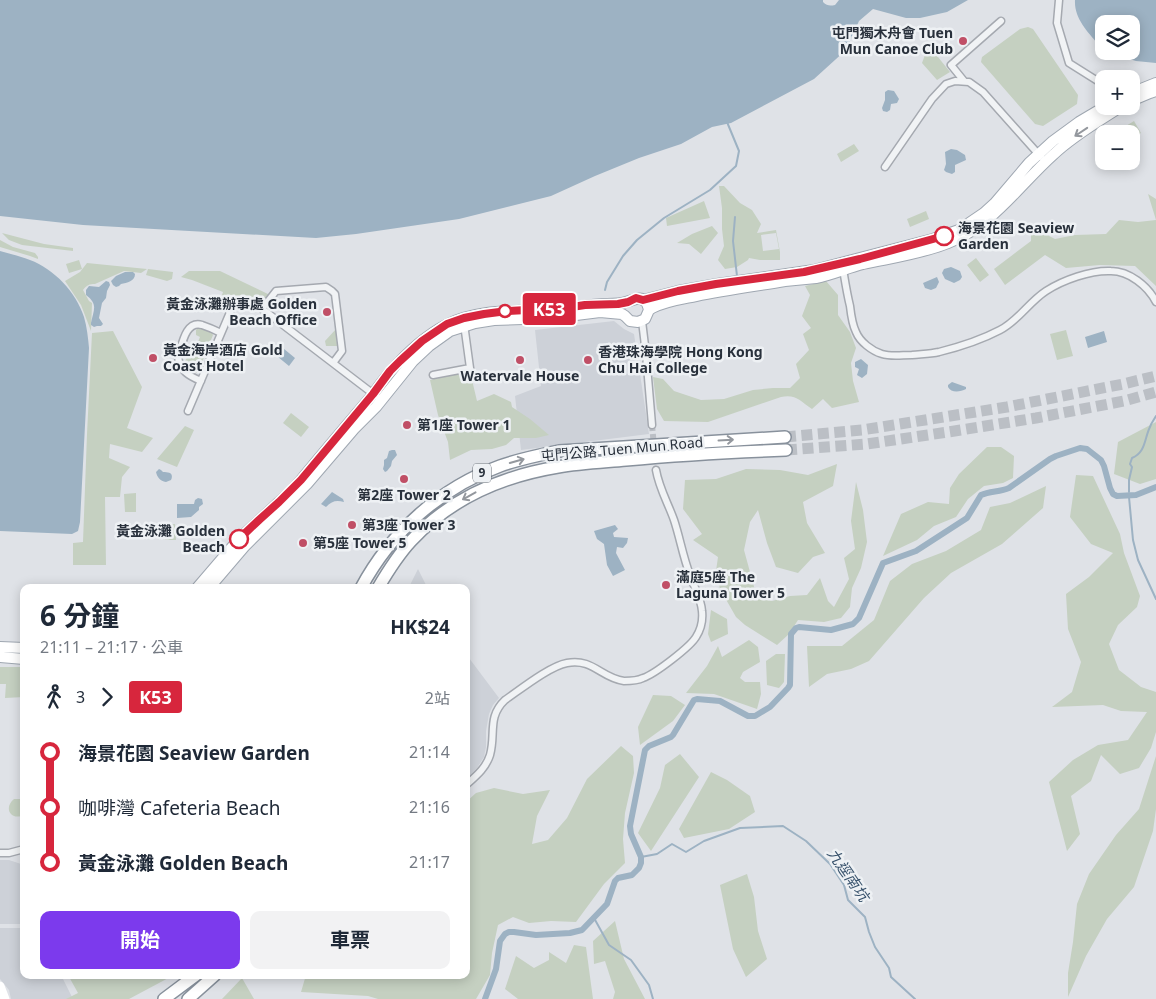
<!DOCTYPE html>
<html lang="zh-TW">
<meta charset="utf-8">
<style>
body{margin:0;font-family:"Noto Sans","Noto Sans TC",sans-serif;background:#f2f2f3;color:#1f2937;height:100vh;display:flex;flex-direction:column;font-size:19px;white-space:nowrap}
*{box-sizing:border-box;margin:0}
p{font-size:16px;color:#747a83}
.icon{flex:none;width:28px;height:28px;fill:none;stroke:currentColor;stroke-width:2;stroke-linecap:round;stroke-linejoin:round}
.map{position:relative;flex:1;overflow:hidden}
.side{position:absolute;left:20px;top:584px;width:450px;height:395px;display:flex;flex-direction:column;background:#fff;border-radius:10px;box-shadow:0 2px 12px #0003}
.side>*{flex:none}
.badge{padding:0 10px;border-radius:4px;font-size:18px;line-height:32px}
.buttons{position:absolute;left:1095px;top:15px;display:grid;gap:10px}
.buttons a{display:grid;place-items:center;width:45px;height:45px;border-radius:10px;background:#fff;box-shadow:0 2px 12px #0003;font-size:25px}
.map>.badge{position:absolute;translate:-50% -50%;box-shadow:0 0 0 2px #fff}
.legs{display:flex;align-items:center;gap:8px;height:55px;padding:0 20px;font-size:16px}
.legs p{margin-inline-start:auto}
.head{display:flex;align-items:center;justify-content:space-between;height:85px;padding:0 20px}
h1{font-size:28px;font-weight:700;line-height:38px}
.button{display:flex;gap:10px;margin-top:auto;padding:10px 20px}
.button a{flex:1;height:58px;border-radius:10px;background:#7c3aed;color:#fff;font-size:20px;font-weight:700;line-height:58px;text-align:center}
.button a+a{background:#f2f2f3;color:#1f2937}
ul{padding:0 20px;list-style:none}
li{display:flex;align-items:center;gap:18px;height:55px;font-size:19px}
li i{display:grid;place-items:center;width:8px;height:100%;margin:0 6px;background:currentColor}
li i::after{content:'';width:12px;height:12px;margin:-6px;border:4px solid;border-radius:50%;background:#fff}
li p{margin-inline-start:auto}
li:first-child i{background:linear-gradient(#0000 50%,currentColor 0)}
li:last-child i{background:linear-gradient(currentColor 50%,#0000 0)}
.map>svg:first-child{display:block}
.built{fill:#cdd1d8}
.green{fill:#c5d0c1;fill-rule:evenodd}
.water{fill:#9db2c3}
.lines{fill:none;stroke-linecap:round;stroke-linejoin:round}
.stream{stroke:#9db2c3;stroke-width:2}
.canal{stroke:#9db2c3;stroke-width:6}
.street-tunnel{stroke:#bbbfc5;stroke-width:6;stroke-dasharray:6 3;stroke-linecap:butt}
.highway-tunnel{stroke:#bbbfc5;stroke-width:11;stroke-dasharray:11 5.5;stroke-linecap:butt}
.street-casing{stroke:#a5a9b0;stroke-width:9}
.primary-casing{stroke:#9fa7b1;stroke-width:12}
.highway-casing{stroke:#88919c;stroke-width:14}
.street{stroke:#f1f3f5;stroke-width:6}
.secondary{stroke:#fff;stroke-width:9}
.primary{stroke:#fff;stroke-width:10}
.highway{stroke:#fff;stroke-width:11}
.oneway{stroke:#94989e}
.line-1-casing{stroke:#fff;stroke-width:11}
.line-1{stroke:#d7263d;stroke-width:8}
.poi-dot{fill:#c04f66;stroke:#eef1f4;stroke-width:2}
.stop-1-dot{fill:#fff;stroke:#d7263d;stroke-width:2.5}
.labels{text-anchor:middle;stroke-width:5;stroke-linejoin:round;paint-order:stroke}
.shield{fill:#eef1f4;stroke:#646b73;stroke-width:1}
.shield-label{font-size:12px;font-weight:bold;fill:#29313c}
.poi-label{font-size:14px;font-weight:bold;fill:#29313c;stroke:#eef1f4;text-anchor:start}
.stop-label{font-size:14px;font-weight:bold;fill:#29313c;stroke:#eef1f4;text-anchor:start}
.street-label{font-size:14px;fill:#29313c;stroke:#eef1f4}
.water-label{font-size:15px;font-style:italic;fill:#38526c;stroke:#eef1f4}
</style>
<div class="map">
<svg width="1156" height="999" viewBox="0 0 1156 999">
<rect width="100%" height="100%" fill="#dfe2e7"/>
<!-- built -->
<path class="built" d="M614 321 624 329 634 334 649 434 521 450 515 396 541 386 535 330Z
M418 569 427 587H409Z
M466 654 499 698 493 705 489 714 486 731V747L484 757 477 768 466 779Z
M0 860H9L24 865V924H0Z
M0 928H24V975H61L73 999H11L9 990 0 979Z"/>
<!-- green -->
<path class="green" d="M1028 27 1033 29 1078 95 1077 104 1043 126 1035 124 981 62 982 57 1020 29Z
M926 48 938 57 950 72 937 80 922 63 925 55 921 51Z
M1134 121 1141 133 1131 138V134H1113Z
M854 144 859 151 841 162 837 154Z
M719 186H724L740 203 752 210 761 224 757 233 776 230 780 252V260H760L749 258 748 260 737 267 725 269 718 260 724 246 722 229V208ZM776 233 779 249 763 251 761 235Z
M1148 194 1156 199V286L1135 266 1100 265 1066 268 1045 255 1005 285 994 269 1031 241V227L1055 239 1075 235 1106 234 1119 220 1138 222 1156 220Z
M704 201 710 218 667 226 666 218Z
M926 211 929 219 910 227 907 219Z
M712 226 718 233 701 254 689 244 677 243 692 234Z
M2 233 44 244 73 248V251L22 245 9 240Z
M0 240 13 247 35 253 38 257V259L30 256 0 247Z
M976 258 989 275 980 282 967 265Z
M79 260 82 269 69 273 66 264Z
M87 263 147 269 141 273 124 271 95 284C89 284 87 285 83 290L89 301 92 303 91 331 81 305 65 281 80 272Z
M148 269 173 272 172 279 167 281 146 275Z
M189 271H220L270 295 265 302C260 301 257 299 253 297 244 294 237 298 229 301L221 298 223 292 192 280 181 277Z
M826 281 838 295V315L850 332 856 348 851 363 853 381 859 402 832 408 823 399 812 409C800 401 796 394 781 397L708 422 664 421 657 409 653 377 663 379 674 391 701 400 724 399 753 390 773 388H790L800 378 796 364 809 350 803 334 811 328 802 316 810 295 805 286Z
M198 328H201L212 333 213 335 198 372 195 373 186 367 185 361 190 352 195 349 200 337 196 335V330Z
M336 329 337 346H326L325 341Z
M1066 330 1073 356 1057 360 1050 334Z
M113 331 142 387 127 428 153 438 142 452 110 444 109 458 130 467 122 477 120 497H105L106 565H73V543L83 542 87 434 92 333Z
M466 372 472 380 477 401 494 394 511 402 512 407 530 419 549 435 536 438H514L506 445 492 449 471 450 450 460 448 442 438 415 430 380Z
M291 413 309 427 301 437 283 423Z
M1156 422V479L1140 484 1114 474 1118 442Z
M185 426 194 430 177 467 157 459Z
M987 447H1001L1014 456 1013 478 1003 483 984 486 968 499 956 517 934 526 917 540 883 556 901 514 928 502 949 504 950 488 959 474Z
M837 464 833 486 803 502 807 523 825 553 813 557 798 573 776 567 767 543 758 510 750 522 744 550 756 594 772 601 790 596 807 595 820 578 828 601 834 607 849 579 844 558 855 549 851 521 856 482 863 510 867 542 861 568 852 588 850 607 841 618 824 622 798 620 789 634 777 645 745 625 736 617 720 589 716 571 718 557 693 540 702 534 683 509 685 480 716 479 746 469 780 470 808 475Z
M1076 475 1093 476 1120 534 1124 553 1140 596 1137 607 1118 625 1109 644 1119 670 1141 687 1156 692V732L1151 748 1139 768 1120 774 1101 755 1091 781 1071 796 1080 834 1067 851 1049 782 1073 760 1098 745 1128 740 1147 712 1121 711 1103 705 1052 707 1072 692 1081 662 1068 629 1066 594 1089 577 1113 553 1091 544 1070 517Z
M1046 486 1043 508 1002 544 951 573 924 598 869 661 851 669 827 674 809 687 807 646H842L874 620 890 581 912 564 946 551 981 530 990 507 1010 503Z
M136 493V512H125L124 494Z
M175 524 176 540H165L164 525Z
M711 610 727 619 728 634 711 642 708 634Z
M749 640 758 647 760 662 743 672 740 678 745 682H760L761 694 757 709 714 694 686 693 707 666 718 646 722 657Z
M776 654H785L784 682 779 688 767 685 766 661Z
M0 667H24V697L5 698 6 684H0Z
M653 695 671 696 685 705 673 721 640 745 638 727Z
M621 746 633 756 634 773 625 813 623 839 625 863 604 884 576 922 551 921 529 923 513 917 498 925 492 953 490 975 476 999H378L368 996 301 992 306 975H466V802L476 793 494 788 523 794 550 790 537 816 532 844 548 840 567 818 587 779Z
M680 754 699 777 651 851 638 833 660 788 665 765Z
M1156 756V809L1153 831 1134 887 1107 919 1086 956 1068 997V973L1073 942 1077 904 1089 874 1116 835 1139 809Z
M711 772 727 780 750 796 755 812 729 829 684 838 679 829Z
M14 799H20L24 801V815C11 821 3 808 14 799Z
M747 874 754 897 758 931 767 959 746 977 733 949 720 885Z
M615 921 624 959 645 999H613L615 992 605 961 594 964 593 941Z
M574 945 586 947 593 999H518L505 989 516 956 534 968 549 960V952L566 963Z
M68 975H174L129 999H66L78 993Z
M242 978 254 999H222Z"/>
<!-- water -->
<path class="water" d="M0 0H823V2C827 6 830 6 835 5L839 0H968L947 12 920 18H906L873 9 859 21 846 50 814 79 731 123 712 127 681 144 639 158 595 176 551 196 459 219 356 234 316 238 83 225 0 216Z
M1075 0H1156V63L1136 61 1123 57 1124 53 1126 51H1131V24H1104V45L1098 44C1087 31 1074 18 1075 0Z
M888 90 894 91 899 99 897 103 891 104 890 110 887 112 883 111 882 108 885 100V92Z
M951 149 957 150 965 155 966 160 955 165V172L952 174 946 172 944 170 946 164 945 152Z
M0 251C10 254 20 256 30 260 54 269 76 292 84 317 87 327 88 338 89 348L80 522 78 531 72 534 0 531Z
M951 267 960 271 962 277 960 280 954 283 945 279 942 273 944 269Z
M125 272H133L135 274C135 281 127 283 121 284L119 286 116 287 113 285 111 281 116 276Z
M937 277 939 282 936 288 931 290 925 288 923 283Z
M106 281 109 282 110 285 107 291 106 298 102 303 99 318 103 324 101 326H97L94 327 91 325V323C94 309 98 304 86 295V290L89 286 99 287Z
M1104 331 1107 342 1088 348 1085 337Z
M278 344 295 358 289 366 272 352Z
M861 359 868 365 867 374 862 378 857 375 859 369 855 367V362Z
M952 382 966 387V389C960 392 951 393 948 387V385Z
M392 450H395L397 455 392 461 391 466 387 471 385 472 383 469 384 465V460L387 458 389 451Z
M159 469 161 470 163 472C169 472 174 473 171 480L166 482C160 481 157 477 156 472Z
M332 492 343 499 344 502C336 500 332 501 326 507L321 504Z
M198 498 202 499 203 504 199 507V510L191 517 177 518V504H194L195 500Z
M615 525 618 529 613 533 614 537 628 538 627 543 623 548 617 547 616 553 625 570 613 576 607 565 604 544 597 539 594 531Z"/>
<g class="lines">
<!-- stream -->
<path class="stream" d="M735 217 733 241 737 276
M605 290 607 282 623 256 637 240 664 218 710 190 736 166 739 151 727 122
M1129 492V480L1132 467 1130 464 1132 458C1146 452 1144 439 1150 427 1151 423 1154 420 1156 416
M1129 497 1133 540 1138 560 1156 599
M641 857 657 854 672 844 686 852 704 841 740 828 783 826 806 841 830 864 844 885 848 900 865 917 869 932 875 947 889 968 891 977 915 999
M594 918 609 945 631 960 649 985 653 999"/>
<!-- canal -->
<path class="canal" d="M485 999 496 969 500 941 505 934 509 932H514L536 935 570 933 582 930 607 904 615 881 618 878 632 875 639 868 641 863V857L631 834 630 826 645 750 649 746 671 737 673 735 694 700 697 699 720 701 748 716H755L770 707 788 688 790 685 791 634 796 628 799 627 831 630 853 624 859 618 883 563 916 551 967 518 981 495C990 491 1000 492 1009 488L1050 459 1056 456 1080 448 1087 449 1101 460 1104 466 1110 488 1113 494 1117 496 1136 495 1156 487"/>
<!-- street-tunnel -->
<path class="street-tunnel" d="M652 425 654 446"/>
<!-- highway-tunnel -->
<path class="highway-tunnel" d="M785 437 862 430 1007 407 1123 384 1156 376
M786 450 867 444 948 432 1036 418 1124 401 1156 392"/>
<!-- street casing -->
<g class="street-casing">
<path id="street" d="M1059 0 1057 23 1069 63 1104 85
M964 81 951 65 1001 21
M885 167 932 99 946 84 955 81 969 82 983 92 1041 157
M843 269C845 281 847 294 850 306 851 315 852 324 856 332 860 342 872 351 882 354 891 357 902 355 912 355 921 354 930 354 939 352 959 347 981 340 1000 330 1018 321 1029 302 1046 291 1063 280 1091 270 1111 271 1129 271 1148 286 1156 302
M262 309 276 291 326 287 332 291 335 294 342 351 333 363
M642 321 646 354 652 425
M470 368 472 377
M433 375 470 368 464 324
M201 381C189 376 180 371 178 357 182 346 185 320 202 325 208 327 215 330 221 333
M188 411 231 310C238 301 247 299 257 305L376 396
M466 785C476 776 486 768 490 755 496 734 487 717 505 700 521 689 550 666 567 663 593 658 601 678 624 681 630 681 637 681 643 678 655 674 690 647 696 637 701 629 703 620 702 611 701 598 694 587 690 575 683 557 680 538 674 520 668 503 659 488 656 470
M0 853H9L24 849"/>
</g>
<!-- primary casing -->
<g class="primary-casing">
<path id="primary" d="M1131 93 1156 83
M1131 101 1150 93 1156 91
M643 300 678 291 717 284 814 270 933 239 959 230 984 213 995 203 1029 163 1053 141 1079 122 1106 106
M197 588 239 539 290 492 301 480C324 452 347 425 370 398 377 389 383 380 391 371 406 354 425 336 446 325 479 308 519 312 554 309 572 308 589 304 607 304 613 304 620 304 626 302 637 299 645 293 649 310
M209 588 244 547 307 484 354 429 376 407 413 361 429 346 450 331 475 323 494 320 552 318 600 312 622 314 625 316 630 321 638 322 645 319 649 310 652 308C665 301 681 299 696 296 725 290 755 286 785 281 795 280 806 279 816 278 832 275 847 268 863 264 890 258 921 254 948 243 994 225 1019 185 1054 154 1074 135 1099 121 1122 106
M0 647 24 648
M0 657 24 659"/>
</g>
<!-- highway casing -->
<g class="highway-casing">
<path id="highway" d="M361 588C391 532 440 488 500 466 519 459 539 455 559 451L785 437
M378 588C388 571 398 555 411 541 450 499 503 476 558 467 580 463 604 462 626 460 679 455 733 452 786 450
M164 999 196 975
M188 999 215 975"/>
</g>
<!-- street -->
<use href="#street" class="street"/>
<!-- secondary -->
<path class="secondary" d="M0 986 5 999"/>
<!-- primary -->
<use href="#primary" class="primary"/>
<!-- highway -->
<use href="#highway" class="highway"/>
</g>
<!-- one-way arrows -->
<defs><path id="oneway-shaft" d="M-6 0H5M1.5-3L5.5 0L1.5 3" fill="none" stroke-width="1.6" stroke-linecap="round" stroke-linejoin="round" transform="scale(1.25)"/></defs>
<g class="oneway">
<use href="#oneway-shaft" transform="translate(1081 132) rotate(146)"/>
<use href="#oneway-shaft" transform="translate(726 440) rotate(-3)"/>
<use href="#oneway-shaft" transform="translate(517 461) rotate(-16)"/>
<use href="#oneway-shaft" transform="translate(469 496) rotate(151)"/>
</g>
<g class="lines">
<!-- line-1 casing -->
<g class="line-1-casing">
<path id="line-1" d="M239 539 259 520 279 502 301 480 373 394 390 371 400 361 422 341 447 324 464 318 484 314 507 311 565 308 585 305 618 304 628 302 636 298 643 300 678 291 716 284 804 272 860 259 944 236"/>
</g>
<!-- line-1 -->
<use href="#line-1" class="line-1"/>
</g>
<!-- markers -->
<g class="poi-dot">
<circle cx="963" cy="41" r="5"/>
<circle cx="327" cy="312" r="5"/>
<circle cx="153" cy="358" r="5"/>
<circle cx="520" cy="360" r="5"/>
<circle cx="588" cy="360" r="5"/>
<circle cx="407" cy="425" r="5"/>
<circle cx="404" cy="479" r="5"/>
<circle cx="352" cy="525" r="5"/>
<circle cx="303" cy="543" r="5"/>
<circle cx="666" cy="585" r="5"/>
</g>
<g class="stop-1-dot">
<circle cx="944" cy="236" r="9"/>
<circle cx="505" cy="311" r="6"/>
<circle cx="239" cy="539" r="9"/>
</g>
<g class="labels">
<!-- shield labels -->
<rect class="shield" x="473" y="463.5" width="18" height="19" rx="4"/>
<g class="shield-label">
<text x="482" y="477">9</text>
</g>
<!-- poi labels -->
<g class="poi-label">
<text x="953" y="38" text-anchor="end">屯門獨木舟會 Tuen<tspan x="953" dy="16">Mun Canoe Club</tspan></text>
<text x="317" y="309" text-anchor="end">黃金泳灘辦事處 Golden<tspan x="317" dy="16">Beach Office</tspan></text>
<text x="163" y="355">黃金海岸酒店 Gold<tspan x="163" dy="16">Coast Hotel</tspan></text>
<text x="598" y="357">香港珠海學院 Hong Kong<tspan x="598" dy="16">Chu Hai College</tspan></text>
<text x="520" y="381" text-anchor="middle">Watervale House</text>
<text x="417" y="430">第1座 Tower 1</text>
<text x="404" y="500" text-anchor="middle">第2座 Tower 2</text>
<text x="362" y="530">第3座 Tower 3</text>
<text x="313" y="548">第5座 Tower 5</text>
<text x="676" y="582">滿庭5座 The<tspan x="676" dy="16">Laguna Tower 5</tspan></text>
</g>
<!-- stop labels -->
<g class="stop-label">
<text x="958" y="233">海景花園 Seaview<tspan x="958" dy="16">Garden</tspan></text>
<text x="225" y="536" text-anchor="end">黃金泳灘 Golden<tspan x="225" dy="16">Beach</tspan></text>
</g>
<!-- street labels -->
<g class="street-label">
<text transform="translate(622 449) rotate(-5)" y="5">屯門公路 Tuen Mun Road</text>
</g>
<!-- water labels -->
<g class="water-label">
<text transform="translate(848 875) rotate(55)" y="5">九逕南坑</text>
</g>
</g>
</svg>
<div class="buttons">
<a><svg class="icon" aria-label="layers" viewBox="0 0 24 24"><path d="M12 4l9 5-9 5-9-5zM3 14l9 5 9-5"/></svg></a>
<a>+</a>
<a>−</a>
</div>
<b class="badge" style="left:549px;top:309px;background:#d7263d;color:#fff">K53</b>
<section class="side">
<div class="head"><div><h1>6 分鐘</h1><p>21:11 – 21:17 · 公車</p></div><b>HK$24</b></div>
<div class="legs"><svg class="icon" aria-label="walk" viewBox="0 0 24 24"><circle cx="13" cy="4" r="2"/><path d="M13 8l-2 6 4 7M11 14l-3 7M7 12l3-4h3l4 4"/></svg>3<svg class="icon" aria-label="forward" viewBox="0 0 24 24"><path d="M9 5l7 7-7 7"/></svg><b class="badge" style="background:#d7263d;color:#fff">K53</b><p>2站</p></div>
<ul>
<li><i style="color:#d7263d"></i><b>海景花園 Seaview Garden</b><p>21:14</p></li>
<li><i style="color:#d7263d"></i><span>咖啡灣 Cafeteria Beach</span><p>21:16</p></li>
<li><i style="color:#d7263d"></i><b>黃金泳灘 Golden Beach</b><p>21:17</p></li>
</ul>
<div class="button"><a>開始</a><a>車票</a></div>
</section>
</div>
